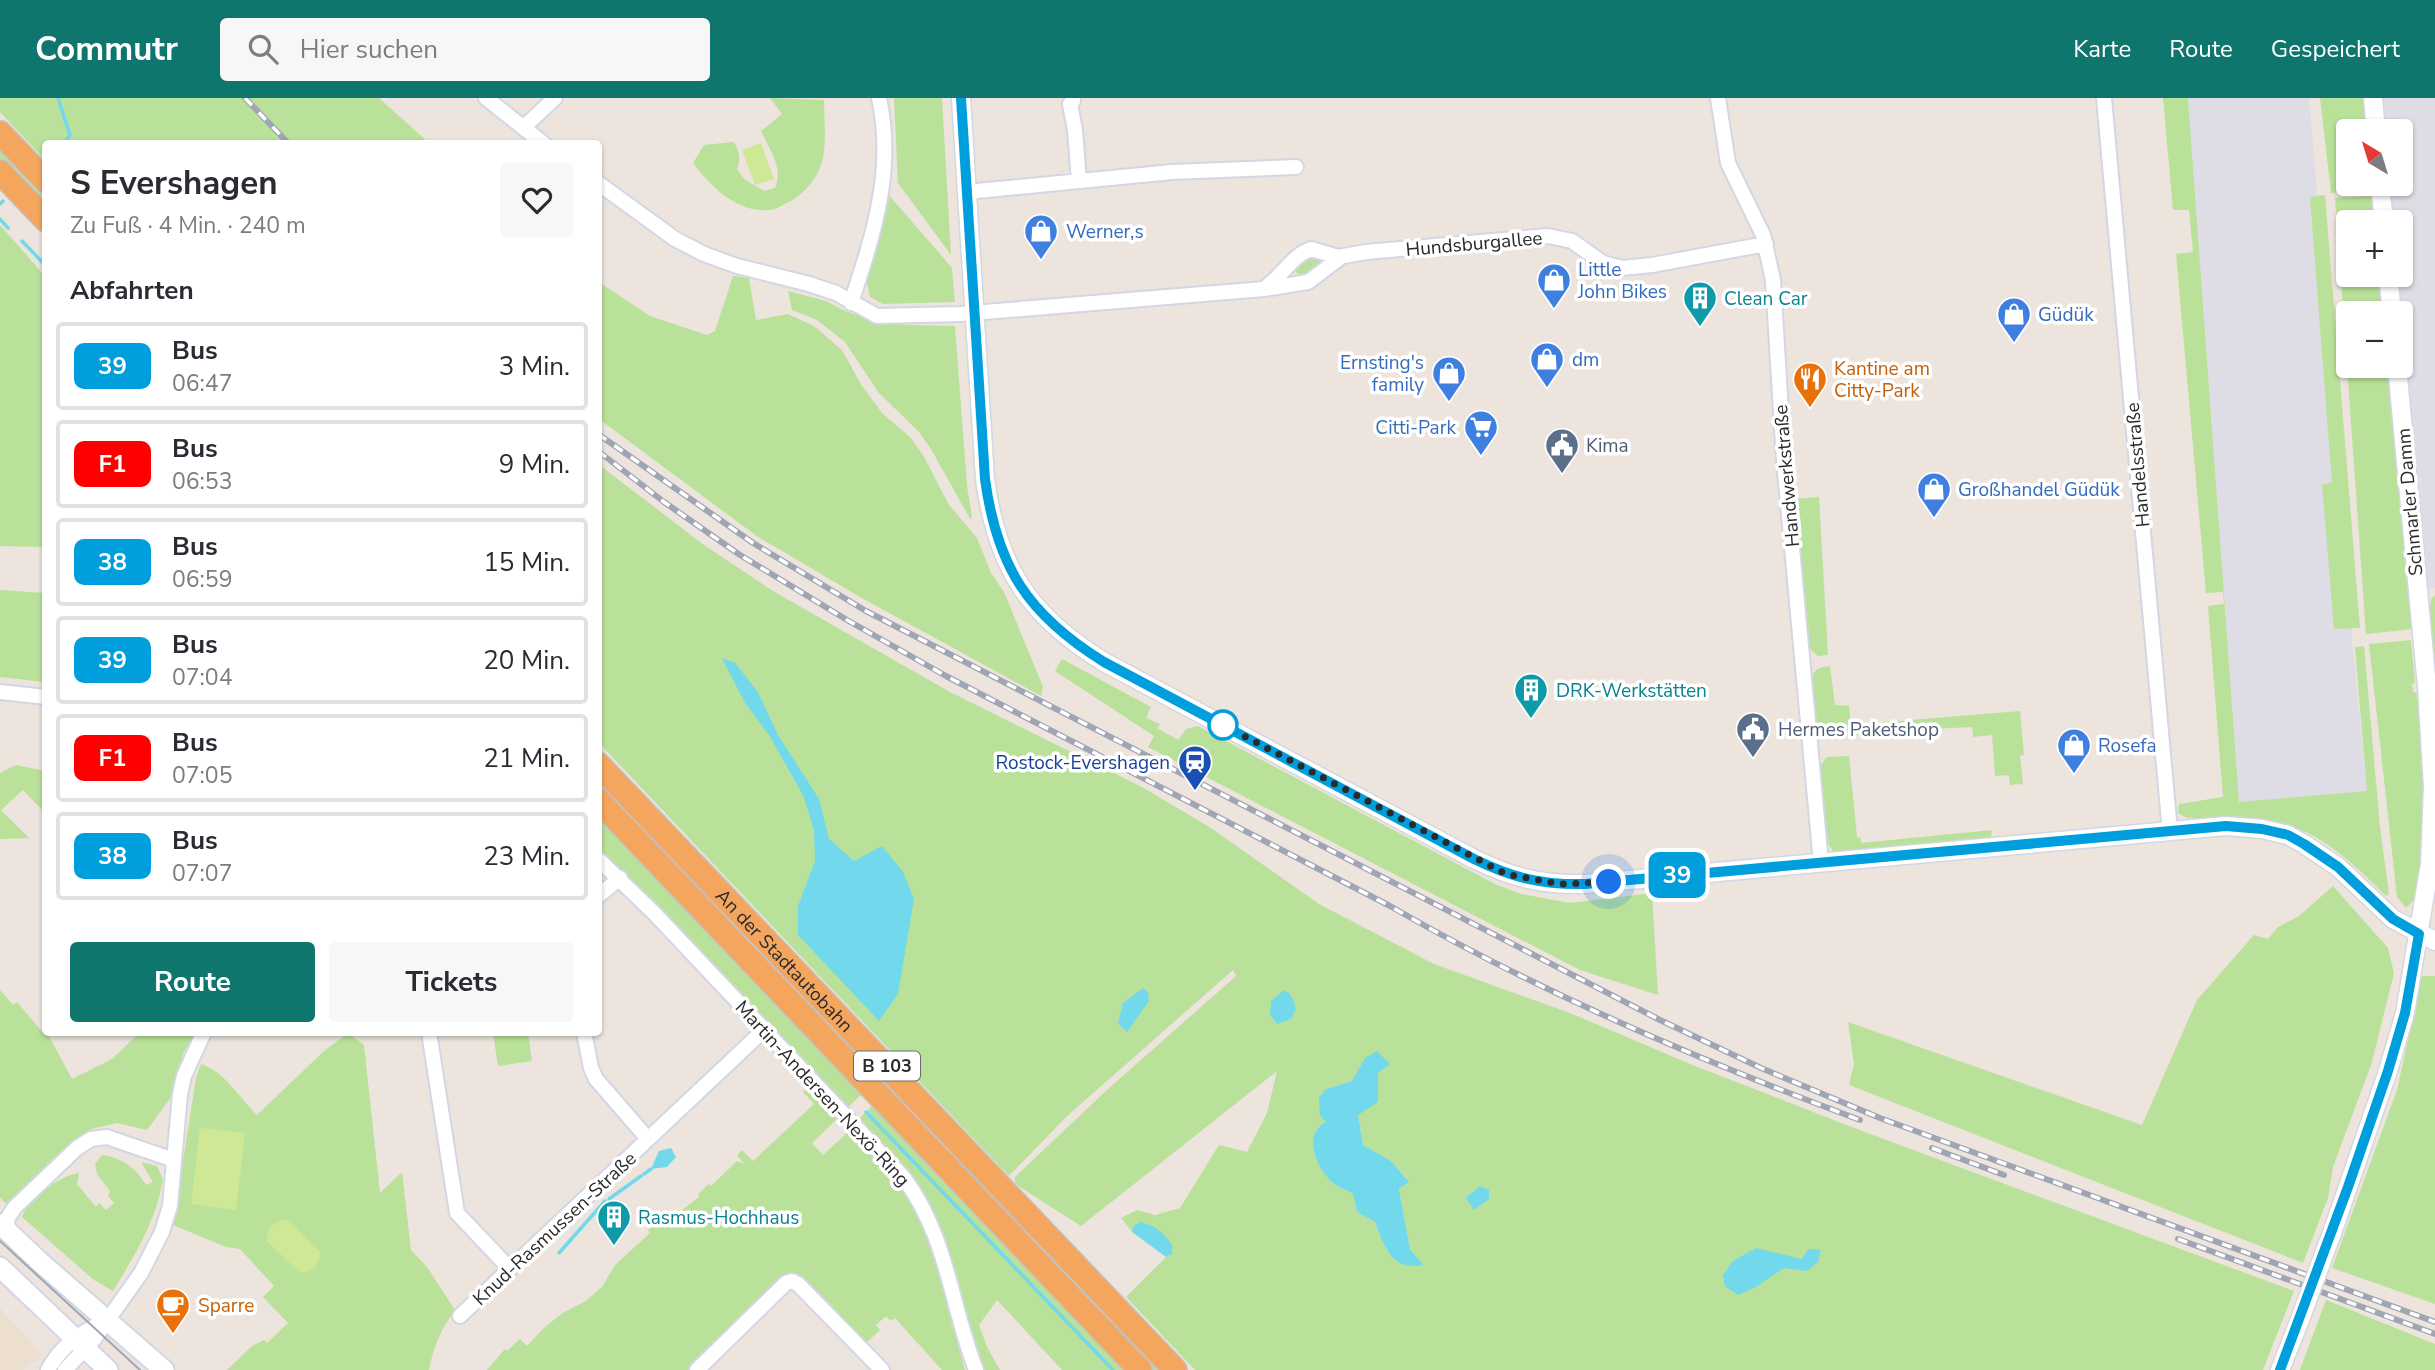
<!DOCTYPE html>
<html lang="de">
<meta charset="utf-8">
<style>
body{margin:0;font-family:"Nunito Sans",sans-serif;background:#f7f7f7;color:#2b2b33;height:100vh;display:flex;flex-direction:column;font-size:26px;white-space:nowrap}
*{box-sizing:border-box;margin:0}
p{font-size:23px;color:#7c7c81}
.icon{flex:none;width:38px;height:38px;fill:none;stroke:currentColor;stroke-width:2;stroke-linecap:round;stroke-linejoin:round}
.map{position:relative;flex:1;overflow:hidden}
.side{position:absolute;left:42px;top:42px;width:560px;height:896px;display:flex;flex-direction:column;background:#fff;border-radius:7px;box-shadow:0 2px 5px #0004}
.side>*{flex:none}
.badge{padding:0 14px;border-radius:10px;font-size:24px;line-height:46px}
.needle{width:46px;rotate:322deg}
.buttons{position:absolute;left:2336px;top:21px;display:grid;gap:14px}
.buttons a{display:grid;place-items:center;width:77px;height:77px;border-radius:7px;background:#fff;box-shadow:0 2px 5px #0004;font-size:35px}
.you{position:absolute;width:35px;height:35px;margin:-18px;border:5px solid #fff;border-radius:50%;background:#1a73e8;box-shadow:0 0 0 10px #1a73e833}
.map>.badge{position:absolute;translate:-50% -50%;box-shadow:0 0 0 4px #fff}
h2{padding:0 28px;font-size:26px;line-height:63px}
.round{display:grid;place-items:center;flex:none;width:74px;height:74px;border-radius:7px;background:#f7f7f7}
.headline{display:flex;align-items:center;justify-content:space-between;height:119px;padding:0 28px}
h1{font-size:33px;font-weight:700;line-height:52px}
.cta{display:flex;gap:14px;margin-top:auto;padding:14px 28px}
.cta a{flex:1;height:80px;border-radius:7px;background:#0f766e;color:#fff;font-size:28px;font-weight:700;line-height:80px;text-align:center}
.cta a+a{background:#f7f7f7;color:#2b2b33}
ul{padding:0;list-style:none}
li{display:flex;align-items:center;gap:21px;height:88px;margin:0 14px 10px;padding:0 14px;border:4px solid #e1e1e2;border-radius:7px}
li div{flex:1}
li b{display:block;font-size:26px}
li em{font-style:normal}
li .badge{min-width:77px;font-weight:700;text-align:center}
header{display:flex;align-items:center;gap:42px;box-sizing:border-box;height:98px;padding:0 35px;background:#0f766e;color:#fff}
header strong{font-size:33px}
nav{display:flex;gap:38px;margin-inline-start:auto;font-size:24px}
.search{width:490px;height:63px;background:#f7f7f7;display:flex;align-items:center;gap:18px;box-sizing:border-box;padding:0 24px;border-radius:7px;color:#7c7c81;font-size:26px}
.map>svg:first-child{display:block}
.industrial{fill:#dedde5}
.education{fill:#eddfcd}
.green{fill:#bae19a;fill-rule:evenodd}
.pitch{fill:#cee896}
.water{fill:#72d8eb}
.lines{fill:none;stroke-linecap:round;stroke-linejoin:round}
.stream{stroke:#72d8eb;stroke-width:3.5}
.minor-casing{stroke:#d2d7e3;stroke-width:18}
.tertiary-casing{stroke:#d2d7e3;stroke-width:21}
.secondary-casing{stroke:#d2d7e3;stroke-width:23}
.trunk-casing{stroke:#c3c3c3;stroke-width:26}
.minor{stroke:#fff;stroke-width:14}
.tertiary{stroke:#fff;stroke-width:18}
.secondary{stroke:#fff;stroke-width:19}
.trunk{stroke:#f4a65e;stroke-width:23}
.tram{stroke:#a0a5b4;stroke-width:2}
.rail-casing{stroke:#a0a5b4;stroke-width:6}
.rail{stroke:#fff;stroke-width:3.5;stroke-dasharray:10;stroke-linecap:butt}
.tertiary-bridge-casing{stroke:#d2d7e3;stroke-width:21;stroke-linecap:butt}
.tertiary-bridge{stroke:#fff;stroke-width:18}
.line-casing{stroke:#fff;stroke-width:16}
.line{stroke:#009edd;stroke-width:10}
.walk{stroke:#2a2a2a;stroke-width:7;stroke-dasharray:0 12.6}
.stop-dot{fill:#fff;stroke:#009edd;stroke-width:3.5}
.labels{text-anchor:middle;stroke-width:7;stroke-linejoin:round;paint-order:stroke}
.shield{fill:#fff;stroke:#6a6a6a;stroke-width:2}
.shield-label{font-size:18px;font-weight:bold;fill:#2a2a2a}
.shop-label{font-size:19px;fill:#366cbe;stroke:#fff;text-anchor:start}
.street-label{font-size:19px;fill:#2a2a2a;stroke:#fff}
.culture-label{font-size:19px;fill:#0d838f;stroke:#fff;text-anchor:start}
.food-label{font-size:19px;fill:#c56008;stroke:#fff;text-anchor:start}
.service-label{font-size:19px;fill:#4e5e75;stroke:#fff;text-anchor:start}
.transit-label{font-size:19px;fill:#164399;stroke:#fff;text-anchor:end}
</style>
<header>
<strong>Commutr</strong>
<div class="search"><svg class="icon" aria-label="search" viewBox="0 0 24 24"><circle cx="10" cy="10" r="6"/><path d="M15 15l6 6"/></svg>Hier suchen</div>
<nav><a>Karte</a><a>Route</a><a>Gespeichert</a></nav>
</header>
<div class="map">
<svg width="2435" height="1272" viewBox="0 0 2435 1272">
<rect width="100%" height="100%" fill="#ece4dd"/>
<!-- industrial -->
<path class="industrial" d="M2188 0H2309L2341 377 2352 542 2367 693 2239 705Z
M2382 0H2435V490L2423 492 2397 177H2401V124H2393L2390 86H2401V33H2385Z"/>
<!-- education -->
<path class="education" d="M0 1210 42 1256 35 1265 32 1263 24 1272H0Z"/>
<!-- green -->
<path class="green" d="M0 0H379L429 45 46 46 45 62 0 14Z
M770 0 824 2C824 21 828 55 819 72 814 84 801 98 789 104 783 106 776 112 770 112 737 115 711 89 693 65L704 47 734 44C739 53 741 62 737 71L744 81 764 93 775 90C784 69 769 52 761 33L782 16Z
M894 0H942L951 157 898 85Z
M2163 0H2188L2239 704 2367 693 2355 549 2364 548 2380 729 2389 796 2386 798C2356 768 2322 734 2279 725 2250 718 2217 721 2187 720L2178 715 2179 706 2223 699 2208 508 2224 506 2223 494 2206 495 2176 156 2193 154 2189 112H2173Z
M2320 0H2366L2369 33H2348V86H2373V90L2331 95Z
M0 50 45 98V108L0 60Z
M888 96 952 170 955 204 883 206 870 199 866 180Z
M2325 97 2360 530 2334 531 2322 386 2332 385 2310 99Z
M2375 98 2377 124H2348V177H2382L2385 215H2348V268H2390L2413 531 2366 536 2335 100Z
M0 127 45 178V449L0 448Z
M1305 157 1320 160 1321 166 1312 176 1299 177 1294 172Z
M733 178 749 180 756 222 788 216 814 228 842 252 862 288 883 316 910 339 923 357 949 407 977 440 991 475 1004 494 1043 589 1041 598 860 499 758 439 599 321V184L650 218 707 237 715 233Z
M788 193 826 203 843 212 876 224 909 227 955 228 967 388 972 419 970 421 931 351 919 334 879 295 845 244 817 222 792 212Z
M598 366 704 447 773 493 950 594 1142 689 1211 730 1319 806 1434 866 1570 915 1695 968 1862 1033 2294 1193 2263 1272H1195L1126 1199 1166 1159 1171 1156 1133 1128 1132 1134 1121 1120 1137 1112 1155 1117 1180 1110 1219 1047 1247 1054 1267 1015 1277 973 1081 1128 1020 1089 1015 1085V1079L1108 991 1236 878 1233 872 1066 1019 1009 1078 599 645ZM1352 983 1363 1047 1391 1063 1409 1084 1399 1091 1410 1151 1422 1167C1386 1159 1388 1159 1375 1124L1357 1114 1353 1095C1346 1092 1339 1090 1333 1085 1318 1071 1301 1036 1326 1024V991Z
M1819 399 1828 557 1818 558 1807 548 1805 540 1795 401Z
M0 492 45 495V584L0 579Z
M2435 497V569L2430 510 2431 501Z
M2411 542 2415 585 2412 586 2413 594 2419 596 2424 676 2421 767 2418 794 2414 802 2406 810 2397 799 2369 546Z
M1062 561 1151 609 1146 620 1160 626 1157 633 1159 631 1178 642 1186 631 1198 628 1495 786 1521 796 1570 805 1652 795 1658 897 1580 872 1148 649 1154 638 1055 573Z
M1830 568 1835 607 1849 608 1851 627 2020 613 2024 657 2020 658 2023 686 2010 687 2009 677 1995 678 1992 637 1973 639 1972 629 1910 632 1822 641 1817 638 1811 580C1814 571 1821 569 1830 568Z
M1849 658 1857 739 1861 740V745L1992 732 1991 741 1835 756 1825 741 1818 670 1827 659Z
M16 667 45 673V715L23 692 1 712 29 740 0 741V675Z
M598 680 1161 1272H1151L599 690Z
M598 713 1129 1272H1062L997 1202 979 1227 987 1249 1000 1272H983C960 1225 960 1170 938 1123 920 1083 888 1053 858 1022L873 1007 862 996 847 1010 599 754Z
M2333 788 2388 850 2394 875 2372 964 2333 1069 2328 1100 2303 1165 1849 987 1854 966 1848 924 2142 1027 2197 902 2254 837 2268 841 2278 829 2299 818Z
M2422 878H2435V1206L2332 1170 2397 992Z
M0 892 13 907 17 904 45 937 48 936 72 981 112 961 139 935H195L183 956 172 998 147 1032 117 1025 91 1031 7 1107 0 1099Z
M348 935 364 947 380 1095 402 1074 411 1152 427 1169 455 1212C441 1231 433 1250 429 1272H227L252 1248 264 1242 267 1245 288 1225 263 1199 274 1188 240 1151 226 1149 173 1127 196 980 201 966C224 973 240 1000 257 1017L324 953Z
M493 935H528L532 963 498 968Z
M808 990 838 1020 812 1045 823 1057 849 1033C867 1053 888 1072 904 1093 939 1141 948 1215 965 1272H942L895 1220 891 1223 886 1218 876 1227 880 1232 861 1250 792 1184 697 1272H487L505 1251 507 1253 520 1241 527 1248 544 1230 561 1216 586 1203 602 1189 615 1167 650 1135 648 1132 662 1122 668 1127 674 1121 673 1119 699 1099 698 1096 709 1086 711 1088 737 1063 744 1066 737 1057 742 1052 753 1063 814 1006 803 994Z
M102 1057C122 1059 136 1070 146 1087L153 1084 141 1064 157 1068 163 1081C156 1123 135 1157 113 1193L94 1182 22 1119C29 1101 60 1077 79 1075L77 1086 96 1109 99 1105 106 1112 114 1105 108 1098 110 1093 97 1076 95 1066Z
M2326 1202 2435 1246V1272H2300Z"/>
<!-- pitch -->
<path class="pitch" d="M761 45 774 81 755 87 742 52Z
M200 1030 245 1035 236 1112 191 1106Z
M282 1122H287L320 1153C321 1166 312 1175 299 1174L267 1143V1138L271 1127Z"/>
<!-- water -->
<path class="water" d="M722 560 735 565 758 594 778 637 819 701 829 741 854 763 882 748 903 774 914 801 898 896 879 923 798 837V808L815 763 814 732 803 697 769 637 745 605Z
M1143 890 1148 894 1149 903 1127 934 1118 925 1123 905Z
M1284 892 1291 897 1296 911 1291 921 1277 926 1270 917 1271 903Z
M1377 953 1390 966 1378 975V1004L1358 1017 1363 1047 1391 1063 1409 1084 1399 1091 1410 1151 1423 1167C1391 1173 1384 1148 1375 1124L1357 1114 1353 1096C1347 1092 1339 1090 1333 1085 1317 1071 1301 1036 1326 1024L1320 1017 1319 999 1326 991 1352 983 1365 960Z
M671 1050 676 1059 667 1069 651 1071 659 1053Z
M1480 1088 1489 1092V1101L1474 1112 1466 1100Z
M1141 1124C1156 1128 1164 1135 1172 1147V1156L1166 1159 1132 1134 1133 1128Z
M1756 1150 1802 1161 1808 1151 1821 1152 1818 1164 1807 1173 1784 1170 1754 1190 1738 1197 1725 1188 1723 1177 1733 1163Z"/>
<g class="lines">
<!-- stream -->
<path class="stream" d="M58 0 70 37 63 46
M0 106 3 103
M0 121 8 130
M22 143 46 168
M866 1014 1113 1272
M644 1076 651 1071
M609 1101 641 1078
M559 1155 605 1103"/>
<!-- minor casing -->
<g class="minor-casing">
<path id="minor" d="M486 0 544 46
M1073 0V3L1070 6 1075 32 1079 83
M1718 0 1728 65 1763 137 1773 182 1784 363 1821 765
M2104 0 2170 734
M523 30 555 0
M598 85 675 141 704 156 737 168 809 186 836 195 877 218 960 216 1264 191 1308 184 1341 159
M967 94 1172 74 1296 69
M1266 189C1282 178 1293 157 1311 151L1338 159 1366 154 1548 138 1572 143 1603 165 1622 170 1652 167 1766 146
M851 205C873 138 895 72 879 0
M0 594 46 599
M598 761 654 815 904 1080C948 1140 950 1205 976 1272
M598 798 620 780
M429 934 457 1115 510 1171
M584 934 591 970 596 981 648 1041
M8 1134 7 1121 15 1109 77 1050 91 1041 107 1039 174 1062
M460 1218 765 931
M48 1272C60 1249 83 1233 106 1223
M65 1272 95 1240 124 1199 141 1175 162 1134 170 1108 180 996 184 978 204 934
M697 1272 786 1185 792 1183 798 1186 882 1272"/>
</g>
<!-- tertiary casing -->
<g class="tertiary-casing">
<path id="tertiary" d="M961 0 985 381C997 469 1028 517 1104 564L1474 761C1513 780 1542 787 1585 786L2226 728 2262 731 2288 737 2304 746 2338 769 2393 821 2435 843
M2373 0 2376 33
M2380 86 2384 124
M2388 177 2392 215
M2332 1135 2388 973 2405 915 2430 766 2433 689 2427 589 2397 268
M2280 1272 2301 1219"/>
</g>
<!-- secondary casing -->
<g class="secondary-casing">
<path id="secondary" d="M0 1126 40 1164 164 1272
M0 1169 108 1272"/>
</g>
<!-- trunk casing -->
<g class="trunk-casing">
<g id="trunk">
<path d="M0 35 46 83"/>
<path d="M0 74 46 122"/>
<path id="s1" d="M598 666 1175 1272"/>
<path d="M598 702 1140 1272"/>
</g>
</g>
<!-- minor -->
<use href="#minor" class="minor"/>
<!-- tertiary -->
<use href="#tertiary" class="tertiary"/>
<!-- secondary -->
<use href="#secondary" class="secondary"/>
<!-- trunk -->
<use href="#trunk" class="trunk"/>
<!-- tram -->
<path class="tram" d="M0 1143 140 1272"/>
<!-- rail casing -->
<g class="rail-casing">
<path id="rail" d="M245 0 289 46
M598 336 753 445 866 513 1660 922 1761 970 1880 1020 2435 1224
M598 353 664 404 740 457 847 522 946 578 1390 808C1539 894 1699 962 1860 1022
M1932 1050 2004 1077
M2178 1141 2435 1236"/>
</g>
<!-- rail -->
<use href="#rail" class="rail"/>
<!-- tertiary-bridge casing -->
<g class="tertiary-bridge-casing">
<path id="tertiary-bridge" d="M2301 1219 2332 1135"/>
</g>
<!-- tertiary-bridge -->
<use href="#tertiary-bridge" class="tertiary-bridge"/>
</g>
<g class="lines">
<!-- line casing -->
<g class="line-casing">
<path id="line" d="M961 0 985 381C997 469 1028 517 1104 564L1474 761C1513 780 1542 787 1585 786L2226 728 2262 731 2288 737 2304 746 2338 769 2393 821 2419 836 2405 915 2388 973 2348 1089 2280 1272"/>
</g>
<!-- line -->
<use href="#line" class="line"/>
<!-- walk -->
<path class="walk" d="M1223 627 1506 776 1561 786 1609 784"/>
</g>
<!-- icons -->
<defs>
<g id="shop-pin" transform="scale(1.75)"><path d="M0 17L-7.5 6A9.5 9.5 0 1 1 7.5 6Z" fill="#3f7fe0" stroke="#fff"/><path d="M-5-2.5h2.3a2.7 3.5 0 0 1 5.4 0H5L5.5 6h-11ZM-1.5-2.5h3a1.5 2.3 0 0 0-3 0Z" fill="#fff"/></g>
<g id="building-pin" transform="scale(1.75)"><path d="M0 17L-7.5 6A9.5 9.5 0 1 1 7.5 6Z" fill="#0f9aa8" stroke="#fff"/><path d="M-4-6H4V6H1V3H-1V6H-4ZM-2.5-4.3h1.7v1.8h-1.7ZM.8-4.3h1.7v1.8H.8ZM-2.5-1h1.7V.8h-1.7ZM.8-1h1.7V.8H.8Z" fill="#fff"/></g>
<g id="restaurant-pin" transform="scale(1.75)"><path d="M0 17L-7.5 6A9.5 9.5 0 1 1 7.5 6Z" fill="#e8710a" stroke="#fff"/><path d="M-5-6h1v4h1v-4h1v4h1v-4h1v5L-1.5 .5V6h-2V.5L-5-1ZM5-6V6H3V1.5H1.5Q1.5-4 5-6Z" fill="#fff"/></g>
<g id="supermarket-pin" transform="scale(1.75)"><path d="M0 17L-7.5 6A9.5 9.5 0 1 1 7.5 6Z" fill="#3f7fe0" stroke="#fff"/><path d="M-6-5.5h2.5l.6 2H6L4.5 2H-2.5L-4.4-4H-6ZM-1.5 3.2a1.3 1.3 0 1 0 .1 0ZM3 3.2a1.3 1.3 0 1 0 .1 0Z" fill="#fff"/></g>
<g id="civic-pin" transform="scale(1.75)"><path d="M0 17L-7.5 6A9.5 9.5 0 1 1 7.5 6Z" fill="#5c6f8a" stroke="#fff"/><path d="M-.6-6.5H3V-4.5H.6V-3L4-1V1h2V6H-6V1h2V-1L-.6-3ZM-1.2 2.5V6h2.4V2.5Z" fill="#fff"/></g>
<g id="station-pin" transform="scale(1.75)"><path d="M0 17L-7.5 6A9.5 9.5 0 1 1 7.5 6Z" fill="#1a4fb4" stroke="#fff"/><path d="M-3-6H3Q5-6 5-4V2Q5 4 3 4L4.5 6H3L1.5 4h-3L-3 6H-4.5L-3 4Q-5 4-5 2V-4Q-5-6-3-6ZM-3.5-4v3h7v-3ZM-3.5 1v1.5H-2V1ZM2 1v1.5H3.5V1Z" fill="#fff"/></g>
<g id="cafe-pin" transform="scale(1.75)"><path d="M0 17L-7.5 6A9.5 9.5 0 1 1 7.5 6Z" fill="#e8710a" stroke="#fff"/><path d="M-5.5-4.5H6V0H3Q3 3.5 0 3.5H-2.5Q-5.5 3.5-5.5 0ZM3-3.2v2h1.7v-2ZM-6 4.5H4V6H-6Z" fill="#fff"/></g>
</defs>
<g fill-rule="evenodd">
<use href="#shop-pin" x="1041" y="133"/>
<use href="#shop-pin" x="1554" y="182"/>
<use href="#building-pin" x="1700" y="200"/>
<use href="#shop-pin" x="2014" y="216"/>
<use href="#shop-pin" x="1547" y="261"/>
<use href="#shop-pin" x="1449" y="275"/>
<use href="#restaurant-pin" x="1810" y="281"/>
<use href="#supermarket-pin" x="1481" y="329"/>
<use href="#civic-pin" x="1562" y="347"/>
<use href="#shop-pin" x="1934" y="391"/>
<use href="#building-pin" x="1531" y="592"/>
<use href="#civic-pin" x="1753" y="631"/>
<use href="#shop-pin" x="2074" y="647"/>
<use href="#station-pin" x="1195" y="664"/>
<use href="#building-pin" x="614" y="1119"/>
<use href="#cafe-pin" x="173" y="1207"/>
</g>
<!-- markers -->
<circle class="stop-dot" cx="1223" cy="627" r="14"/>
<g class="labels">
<!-- shield labels -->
<rect class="shield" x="854" y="953.5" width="66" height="29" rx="5"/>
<g class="shield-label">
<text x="887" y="974">B 103</text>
</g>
<!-- shop labels -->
<g class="shop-label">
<text x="1066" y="140">Werner,s</text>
<text x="1578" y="178">Little<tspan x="1578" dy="22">John Bikes</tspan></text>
<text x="2038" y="223">Güdük</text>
<text x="1572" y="268">dm</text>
<text x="1424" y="271" text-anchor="end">Ernsting's<tspan x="1424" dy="22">family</tspan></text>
<text x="1456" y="336" text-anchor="end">Citti-Park</text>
<text x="1958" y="398">Großhandel Güdük</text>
<text x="2098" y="654">Rosefa</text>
</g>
<!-- street labels -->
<g class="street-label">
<text transform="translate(1474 145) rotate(-5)" y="7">Hundsburgallee</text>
<text transform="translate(2137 367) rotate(-95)" y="7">Handelsstraße</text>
<text transform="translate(1786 378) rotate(-95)" y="7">Handwerkstraße</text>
<text transform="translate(2409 404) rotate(-95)" y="7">Schmarler Damm</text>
<text dy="7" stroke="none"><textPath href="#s1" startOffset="271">An der Stadtautobahn</textPath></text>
<text transform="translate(823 995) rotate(47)" y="7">Martin-Andersen-Nexö-Ring</text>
<text transform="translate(554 1130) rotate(-43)" y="7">Knud-Rasmussen-Straße</text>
</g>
<!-- culture labels -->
<g class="culture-label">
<text x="1724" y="207">Clean Car</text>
<text x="1556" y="599">DRK-Werkstätten</text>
<text x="638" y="1126">Rasmus-Hochhaus</text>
</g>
<!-- food labels -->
<g class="food-label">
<text x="1834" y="277">Kantine am<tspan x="1834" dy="22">Citty-Park</tspan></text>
<text x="198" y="1214">Sparre</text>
</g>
<!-- service labels -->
<g class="service-label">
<text x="1586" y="354">Kima</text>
<text x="1778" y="638">Hermes Paketshop</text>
</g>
<!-- transit labels -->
<g class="transit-label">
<text x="1170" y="671">Rostock-Evershagen</text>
</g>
</g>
</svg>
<div class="buttons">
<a><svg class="needle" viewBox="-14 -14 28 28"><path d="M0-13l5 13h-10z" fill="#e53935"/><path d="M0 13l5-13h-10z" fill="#7c7c81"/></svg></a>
<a>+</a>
<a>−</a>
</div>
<div class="you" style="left:1609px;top:784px"></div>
<b class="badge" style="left:1677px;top:777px;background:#009edd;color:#fff">39</b>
<section class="side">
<div class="headline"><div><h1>S Evershagen</h1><p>Zu Fuß · 4 Min. · 240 m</p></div><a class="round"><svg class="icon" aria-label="heart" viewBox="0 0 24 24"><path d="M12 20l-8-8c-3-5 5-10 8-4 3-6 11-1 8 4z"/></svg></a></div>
<h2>Abfahrten</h2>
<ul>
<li><span class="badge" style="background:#009edd;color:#fff">39</span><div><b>Bus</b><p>06:47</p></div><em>3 Min.</em></li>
<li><span class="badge" style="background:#f00;color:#fff">F1</span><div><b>Bus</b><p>06:53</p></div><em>9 Min.</em></li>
<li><span class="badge" style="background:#009edd;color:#fff">38</span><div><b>Bus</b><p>06:59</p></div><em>15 Min.</em></li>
<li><span class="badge" style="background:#009edd;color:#fff">39</span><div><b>Bus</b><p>07:04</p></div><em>20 Min.</em></li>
<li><span class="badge" style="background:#f00;color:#fff">F1</span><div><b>Bus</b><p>07:05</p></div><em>21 Min.</em></li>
<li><span class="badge" style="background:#009edd;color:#fff">38</span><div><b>Bus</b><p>07:07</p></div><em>23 Min.</em></li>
</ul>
<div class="cta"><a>Route</a><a>Tickets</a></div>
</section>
</div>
